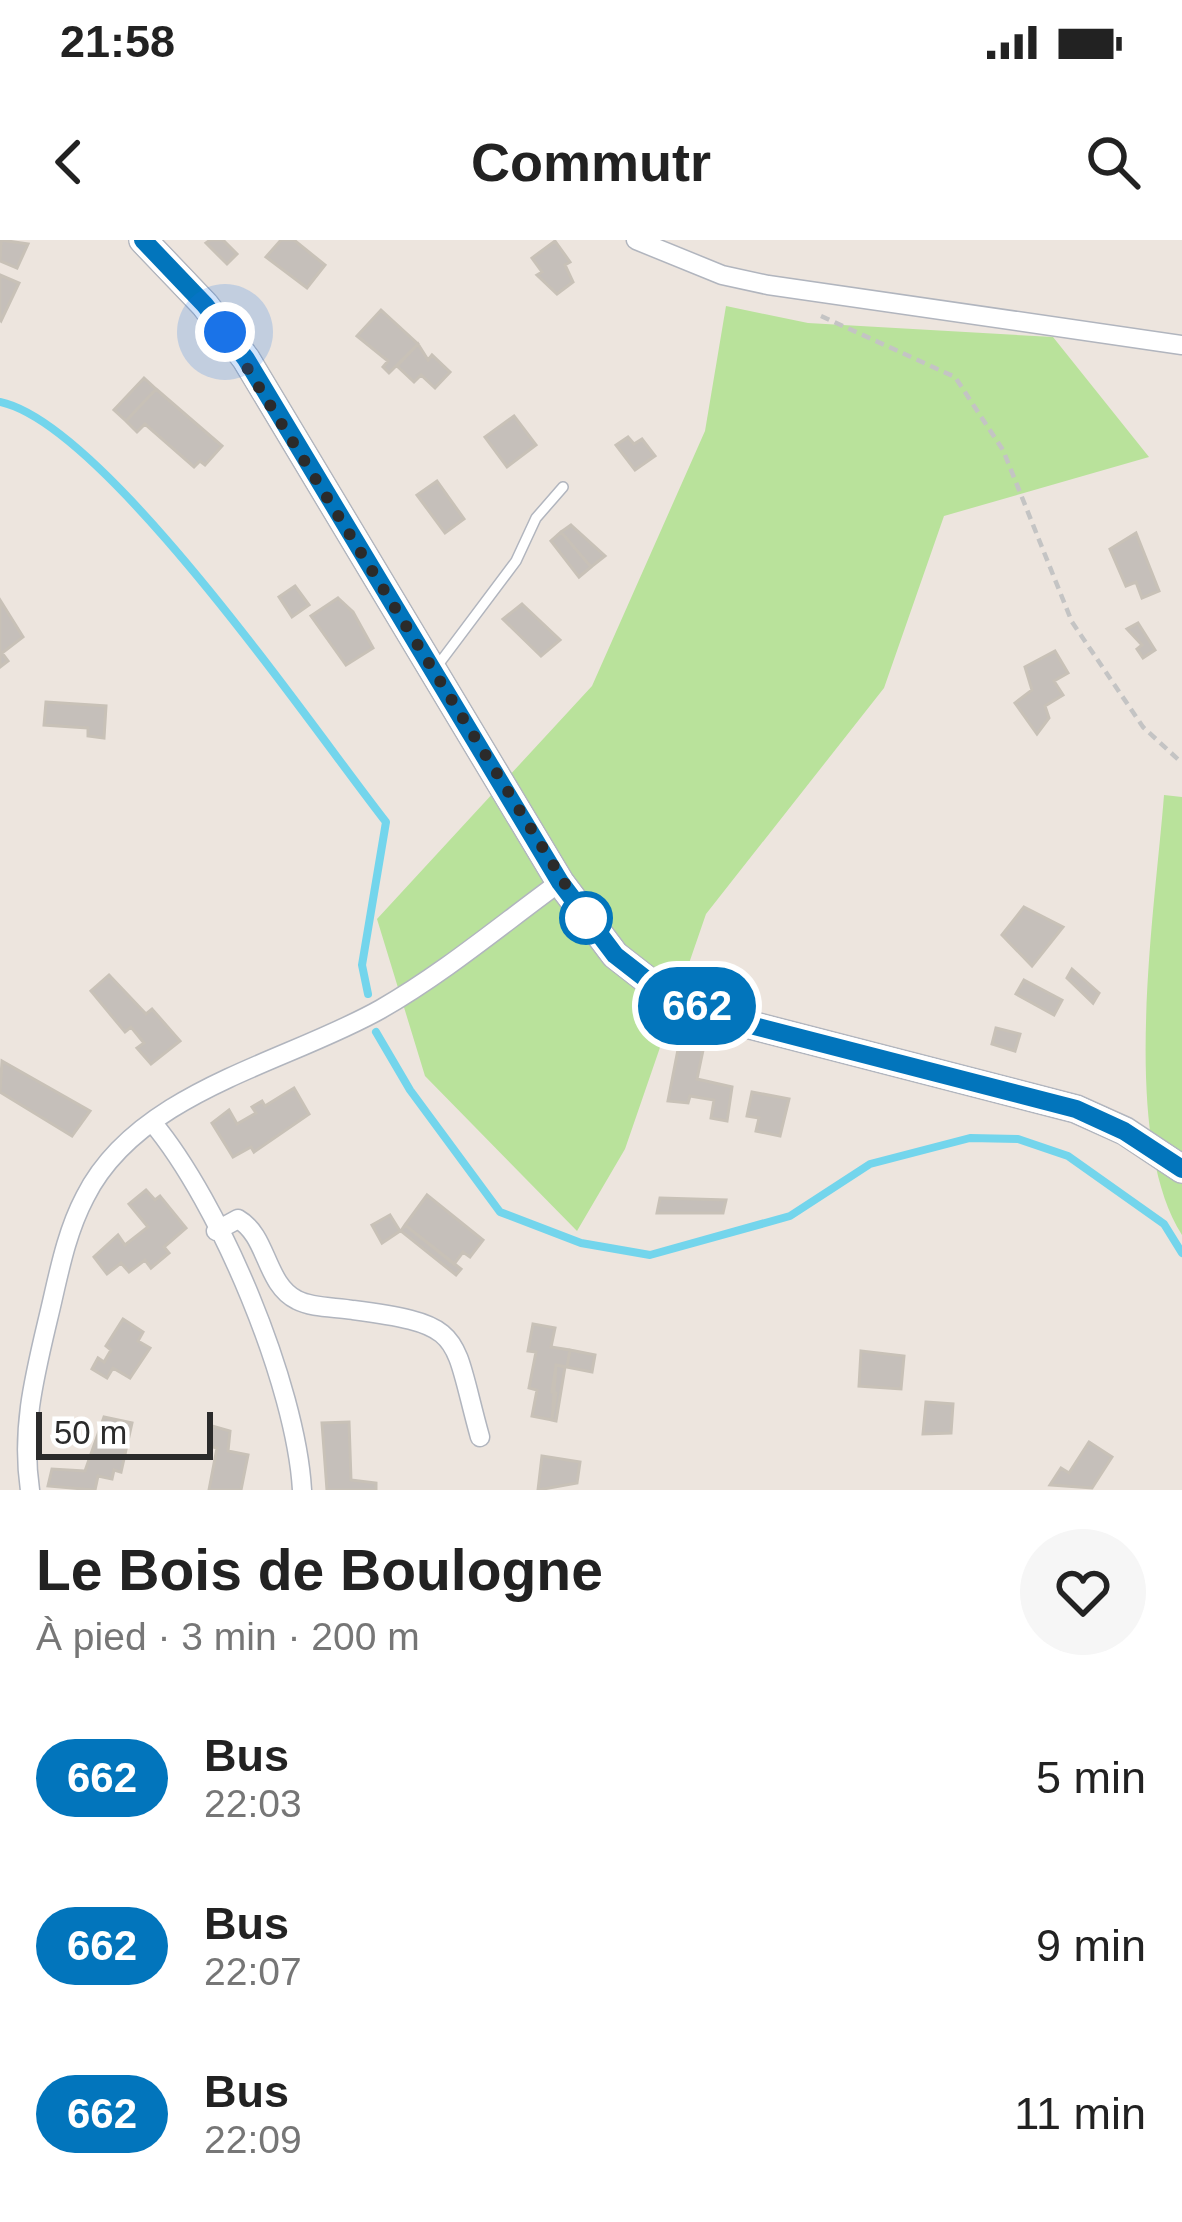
<!DOCTYPE html>
<html lang="fr">
<meta charset="utf-8">
<style>
body{margin:0;font-family:Helvetica,sans-serif;background:#f6f6f6;color:#222;height:100vh;display:flex;flex-direction:column;font-size:45px;white-space:nowrap}
*{box-sizing:border-box;margin:0}
p{font-size:39px;color:#767676}
.icon{flex:none;width:66px;height:66px;fill:none;stroke:currentColor;stroke-width:2;stroke-linecap:round;stroke-linejoin:round}
.map{position:relative;height:1250px;overflow:hidden}
.side{display:flex;flex-direction:column;background:#fff;flex:1}
.side>*{flex:none}
.badge{padding:0 24px;border-radius:39px;font-size:42px;line-height:78px}
.scale{position:absolute;left:36px;bottom:30px;width:177px;box-sizing:border-box;padding-left:12px;border:6px solid #2b2b2b;border-top:0;font-size:33px;line-height:42px;white-space:nowrap;color:#2b2b2b;-webkit-text-stroke:9px #fff;paint-order:stroke}
.you{position:absolute;width:60px;height:60px;margin:-30px;border:9px solid #fff;border-radius:50%;background:#1a73e8;box-shadow:0 0 0 18px #1a73e833}
.map>.badge{position:absolute;translate:-50% -50%;box-shadow:0 0 0 6px #fff}
.round{display:grid;place-items:center;flex:none;width:126px;height:126px;border-radius:63px;background:#f6f6f6}
.overview{display:flex;align-items:center;justify-content:space-between;height:204px;padding:0 36px}
h1{font-size:57px;font-weight:800;line-height:90px}
ul{padding:0;list-style:none}
li{display:flex;align-items:center;gap:36px;height:168px;padding:0 36px}
li div{flex:1}
li b{display:block;font-size:45px}
li em{font-style:normal}
li .badge{min-width:132px;font-weight:700;text-align:center}
.status{display:flex;justify-content:space-between;align-items:center;height:84px;padding:0 60px;background:#fff;direction:ltr}
.status svg{height:33px;fill:currentColor}
header{display:flex;justify-content:space-between;align-items:center;height:156px;padding:0 36px;background:#fff;font-size:54px;font-weight:800}
.map>svg:first-child{display:block}
.green{fill:#b9e29b}
.lines{fill:none;stroke-linecap:round;stroke-linejoin:round}
.stream{stroke:#73d5ec;stroke-width:8}
.building{fill:#c5bfba;stroke:#c8c1b7;stroke-width:3}
.service-casing{stroke:#b1b5be;stroke-width:12}
.minor-casing{stroke:#b1b5be;stroke-width:21}
.secondary-casing{stroke:#b1b5be;stroke-width:30}
.path{stroke:#c4c4c4;stroke-width:4.5;stroke-dasharray:9 6;stroke-linecap:butt}
.service{stroke:#fff;stroke-width:9}
.minor{stroke:#fff;stroke-width:18}
.secondary{stroke:#fff;stroke-width:27}
.line-casing{stroke:#fff;stroke-width:27}
.line{stroke:#0275bc;stroke-width:18}
.walk{stroke:#2b2b2b;stroke-width:12;stroke-dasharray:0 21.6}
.stop-dot{fill:#fff;stroke:#0275bc;stroke-width:6}
</style>
<div class="status"><b>21:58</b><svg viewBox="0 0 49 12"><path d="M0 12V9h3v3zM5 12V6h3v6zM10 12V3h3v9zM15 12V0h3v12zM26 1h20v11H26zM47 4h2v5h-2z"/></svg></div>
<header><svg class="icon" aria-label="back" viewBox="0 0 24 24"><path d="M15 5l-7 7 7 7"/></svg>Commutr<svg class="icon" aria-label="search" viewBox="0 0 24 24"><circle cx="10" cy="10" r="6"/><path d="M15 15l6 6"/></svg></header>
<div class="map">
<svg width="1182" height="1250" viewBox="0 0 1182 1250">
<rect width="100%" height="100%" fill="#ede5de"/>
<!-- green -->
<path class="green" d="M726 66 808 83 1053 97 1149 217 944 276 884 448 706 674 625 909 577 991 425 836 377 679 592 446 705 191Z
M1164 555 1182 557V995C1119 896 1155 672 1164 555Z"/>
<g class="lines">
<!-- stream -->
<path class="stream" d="M0 162C105 184 313 489 386 582L362 725 368 754
M376 792 410 850 500 972 581 1003 650 1015 790 976 870 924 970 898 1018 899 1068 916 1164 984 1182 1013"/>
</g>
<!-- building -->
<path class="building" d="M1 0 28 4 17 28 0 21Z
M210 0H223L237 14 227 24 206 3Z
M281 0H294L325 25 307 48 266 17Z
M555 1 570 22 565 25 573 42 557 54 537 35 542 32 532 18Z
M0 35 19 43 1 81 0 80Z
M381 70 418 104 389 133 383 127 388 121 357 96Z
M418 104 428 120 432 115 450 132 435 148 421 135 414 142 397 126Z
M144 138 156 149 126 181 114 170Z
M156 149 222 206 205 225 200 221 194 227 145 184 137 192 126 181Z
M514 176 536 205 507 227 485 197Z
M628 197 634 204 642 199 655 216 635 230 616 205Z
M437 241 464 279 445 293 417 255Z
M571 285 605 316 591 327 561 292Z
M561 292 591 327 579 337 551 301Z
M1136 293 1159 351 1142 358 1136 342 1126 346 1110 309Z
M295 346 309 365 292 377 279 357Z
M338 358 353 372 373 408 346 425 311 376Z
M0 360 23 397 2 413 8 421 0 427Z
M522 364 560 400 541 416 503 379Z
M1138 383 1155 410 1143 418 1137 409 1142 405 1127 389Z
M1055 411 1068 433 1054 441 1063 455 1045 466 1049 478 1037 494 1015 463 1032 450 1025 427Z
M46 462 106 466 104 498 88 496V488L44 485Z
M1024 667 1063 687 1032 726 1002 695Z
M1072 729 1099 753 1093 763 1067 738Z
M109 735 146 774 152 769 180 801 151 824 137 808 144 803 131 787 125 792 91 751Z
M1024 740 1062 760 1054 775 1016 754Z
M683 784 707 791 697 839 732 847 727 881 711 878 714 860 690 856 688 863 668 861Z
M996 788 1020 794 1015 811 992 804Z
M2 821 90 871 72 896 0 852Z
M294 848 309 874 254 912 251 907 233 917 212 883 229 870 237 884 256 873 252 867 262 861 265 866Z
M752 852 789 859 780 896 756 891 759 878 747 876Z
M146 950 155 960 160 956 186 988 164 1007 169 1013 151 1028 145 1020 129 1032 121 1023 107 1034 94 1017 118 995 125 1005 148 987 129 964Z
M427 955 483 1000 470 1017 463 1012 454 1024 405 985Z
M660 958 726 960 723 973H657Z
M390 975 400 991 382 1003 372 985Z
M405 985 461 1029 456 1035 401 991Z
M123 1079 143 1092 138 1101 150 1108 130 1138 113 1128 107 1138 92 1129 98 1118 104 1122 111 1110 106 1106Z
M533 1084 555 1088 551 1107 570 1110 567 1127 556 1125 552 1180 532 1176 537 1150 529 1148 536 1112 528 1111Z
M570 1110 595 1115 592 1132 567 1127Z
M861 1111 904 1116 901 1149 859 1146Z
M556 1125 565 1127 556 1181 552 1180 556 1153 552 1152Z
M926 1162 953 1164 951 1193 923 1194Z
M104 1177 132 1183 121 1232 114 1230 112 1239 98 1236 95 1250 48 1246 52 1229 85 1231Z
M349 1182 351 1240 376 1243V1250H327L322 1183Z
M212 1186 230 1191 228 1211 248 1215 241 1250H209L217 1208 209 1206Z
M1089 1202 1112 1217 1092 1248 1050 1245 1061 1228 1069 1233Z
M542 1216 580 1222 577 1243 538 1250Z"/>
<g class="lines">
<!-- service casing -->
<g class="service-casing">
<path id="service" d="M438 425 516 321 536 278 563 247"/>
</g>
<!-- minor casing -->
<g class="minor-casing">
<path id="minor" d="M636 0 722 35 768 45 1182 105
M152 882C220 963 296 1145 302 1250
M216 991 238 979C268 996 265 1044 297 1060 312 1068 336 1067 353 1070 467 1085 451 1093 480 1197
M30 1250C21 1190 34 1138 48 1079 58 1038 65 995 85 957 138 851 286 823 381 769 444 733 501 685 560 642"/>
</g>
<!-- secondary casing -->
<g class="secondary-casing">
<path id="secondary" d="M143 0 205 65 246 119 560 642 615 715 651 743 691 764 731 780 1076 869 1125 891 1182 929"/>
</g>
<!-- path -->
<path class="path" d="M821 76 955 137 1003 210 1072 382 1143 487 1182 523"/>
<!-- service -->
<use href="#service" class="service"/>
<!-- minor -->
<use href="#minor" class="minor"/>
<!-- secondary -->
<use href="#secondary" class="secondary"/>
</g>
<g class="lines">
<!-- line casing -->
<g class="line-casing">
<path id="line" d="M143 0 205 65 246 119 560 642 615 715 651 743 691 764 731 780 1076 869 1124 891 1182 929"/>
</g>
<!-- line -->
<use href="#line" class="line"/>
<!-- walk -->
<path class="walk" d="M225 92 586 678"/>
</g>
<!-- markers -->
<circle class="stop-dot" cx="586" cy="678" r="24"/>
</svg>
<div class="scale">50 m</div>
<div class="you" style="left:225px;top:92px"></div>
<b class="badge" style="left:697px;top:766px;background:#0275bc;color:#fff">662</b>
</div>
<section class="side">
<div class="overview"><div><h1>Le Bois de Boulogne</h1><p>À pied · 3 min · 200 m</p></div><a class="round"><svg class="icon" aria-label="heart" viewBox="0 0 24 24"><path d="M12 20l-8-8c-3-5 5-10 8-4 3-6 11-1 8 4z"/></svg></a></div>
<ul>
<li><span class="badge" style="background:#0275bc;color:#fff">662</span><div><b>Bus</b><p>22:03</p></div><em>5 min</em></li>
<li><span class="badge" style="background:#0275bc;color:#fff">662</span><div><b>Bus</b><p>22:07</p></div><em>9 min</em></li>
<li><span class="badge" style="background:#0275bc;color:#fff">662</span><div><b>Bus</b><p>22:09</p></div><em>11 min</em></li>
</ul>
</section>
